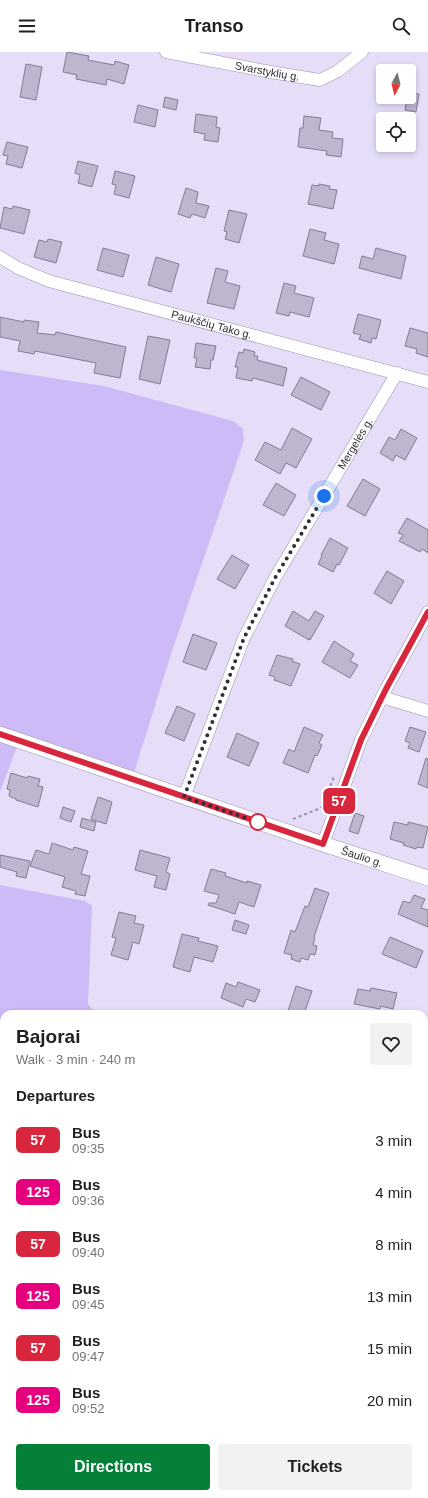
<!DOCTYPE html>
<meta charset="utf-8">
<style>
body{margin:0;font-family:Helvetica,sans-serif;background:#f2f2f2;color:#202124;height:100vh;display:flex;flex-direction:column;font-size:15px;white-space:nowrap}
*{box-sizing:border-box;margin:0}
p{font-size:13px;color:#757577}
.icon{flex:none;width:22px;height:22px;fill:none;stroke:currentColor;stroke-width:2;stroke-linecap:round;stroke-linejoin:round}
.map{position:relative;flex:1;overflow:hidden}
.details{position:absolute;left:0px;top:958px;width:428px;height:488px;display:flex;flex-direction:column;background:#fff;border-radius:12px 12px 0 0;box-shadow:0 2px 6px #0003}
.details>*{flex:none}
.badge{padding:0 8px;border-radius:6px;font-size:14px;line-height:26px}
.needle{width:26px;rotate:187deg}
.buttons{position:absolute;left:376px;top:12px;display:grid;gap:8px}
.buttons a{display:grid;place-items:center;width:40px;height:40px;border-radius:4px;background:#fff;box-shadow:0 2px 6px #0003;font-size:20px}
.you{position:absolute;width:20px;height:20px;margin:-10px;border:3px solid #fff;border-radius:50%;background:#1a73e8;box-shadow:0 0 0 6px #1a73e833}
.map>.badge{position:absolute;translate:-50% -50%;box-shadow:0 0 0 2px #fff}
h2{padding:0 16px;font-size:15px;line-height:36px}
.round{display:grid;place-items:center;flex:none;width:42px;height:42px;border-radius:4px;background:#f2f2f2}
.summary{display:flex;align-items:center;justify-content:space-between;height:68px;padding:0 16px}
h1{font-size:19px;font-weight:600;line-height:30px}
.primary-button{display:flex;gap:8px;margin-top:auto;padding:8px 16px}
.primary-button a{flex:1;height:46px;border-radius:4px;background:#058038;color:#fff;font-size:16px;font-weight:600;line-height:46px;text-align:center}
.primary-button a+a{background:#f2f2f2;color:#202124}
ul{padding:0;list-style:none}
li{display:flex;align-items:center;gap:12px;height:52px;padding:0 16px}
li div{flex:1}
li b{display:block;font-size:15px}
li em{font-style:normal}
li .badge{min-width:44px;font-weight:700;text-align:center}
header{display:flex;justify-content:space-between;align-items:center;height:52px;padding:0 16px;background:#fff;font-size:18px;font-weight:600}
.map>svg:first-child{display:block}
.green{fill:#cebaf7}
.building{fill:#bdb6ce;stroke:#837c93}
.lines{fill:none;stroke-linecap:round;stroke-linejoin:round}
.minor-casing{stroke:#9a93ab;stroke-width:13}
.tertiary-casing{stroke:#9a93ab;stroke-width:16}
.path{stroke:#958fa2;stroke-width:2;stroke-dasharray:3 3;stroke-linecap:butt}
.minor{stroke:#fff;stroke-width:12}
.tertiary{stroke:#fff;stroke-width:15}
.line-casing{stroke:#fff;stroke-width:9}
.line{stroke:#d7263d;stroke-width:6}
.walk{stroke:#312e38;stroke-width:4;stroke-dasharray:0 7.2}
.stop-dot{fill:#fff;stroke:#d7263d;stroke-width:2}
.labels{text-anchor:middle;stroke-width:3;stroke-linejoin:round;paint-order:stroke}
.street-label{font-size:11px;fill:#312e38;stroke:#fff}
</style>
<header><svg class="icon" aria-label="menu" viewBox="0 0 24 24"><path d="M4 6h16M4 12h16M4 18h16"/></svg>Transo<svg class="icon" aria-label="search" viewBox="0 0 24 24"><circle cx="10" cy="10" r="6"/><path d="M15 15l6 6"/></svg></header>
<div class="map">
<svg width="428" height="1446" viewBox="0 0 428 1446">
<rect width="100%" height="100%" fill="#e6def8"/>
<!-- green -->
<path class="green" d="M0 318 104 334 233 369 243 377 244 389 171 602 134 721 21 684 0 740Z
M0 833 85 849 92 854 88 952 94 960 97 962H4V1101H0Z
M424 1107 428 1108V1198L424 1197Z
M0 1153 4 1166V1236H0Z
M424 1213H428V1252L424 1259Z
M0 1320 4 1321V1441L0 1439Z
M8 1442H136L135 1446H20Z"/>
<!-- building -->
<path class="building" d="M67 0 89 4 88 8 114 13 115 9 129 13 124 32 107 27 106 33 76 27 77 23 63 20Z
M26 12 42 15 36 48 20 45Z
M409 41 419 42 416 60 405 58 407 45H409Z
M165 45 178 48 176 58 163 55Z
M138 53 158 58 155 75 134 70Z
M196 62 217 65 216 75 220 76 218 90 204 88 205 82 194 80Z
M304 64 321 66 319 78 333 80 332 86 343 87 341 105 326 103 327 99 298 95 300 76H303Z
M7 90 28 95 22 116 6 112 8 104 3 103Z
M78 109 98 114 92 135 78 131 80 123 75 121Z
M115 119 135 124 129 146 114 142 116 133 112 132Z
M319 132 330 134 329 137 337 138 333 157 308 152 312 133 319 134Z
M186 136 198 140 196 151 209 154 205 166 192 162 190 166 178 162Z
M13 154 30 158 24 182 0 176 4 155 12 157Z
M229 158 247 162 239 191 225 187 227 180 224 179Z
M310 177 326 181 324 188 339 192 334 212 303 204Z
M48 187 62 190 56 211 34 205 39 188 47 190Z
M103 196 129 203 123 225 97 218Z
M376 196 406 204 401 227 359 216 362 204 373 207Z
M156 205 179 212 171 240 148 233Z
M216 216 228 219 225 230 240 234 234 257 207 251Z
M284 231 296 234 294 241 314 246 309 265 290 260 289 264 276 261Z
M358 262 381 268 376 287 372 286 371 291 359 287 361 283 353 281Z
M0 265 24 270V268L39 270 37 281 55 283 56 280 126 295 120 326 94 321 96 311 35 299 34 302 18 299 20 289 0 285Z
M410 276 428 281V305L416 301 417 297 405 294Z
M148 284 170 288 160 332 139 327Z
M196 291 216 294 213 308H211L210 317 195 315 197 306H194Z
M244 297 255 300 254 304H258L257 308 287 316 283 334 253 326 252 329 236 326 238 315H235L239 300 243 301Z
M301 325 330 340 321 358 291 343Z
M292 376 312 387 296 416 286 411 280 422 255 408 265 390 281 398Z
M401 377 417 386 405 408 396 403 393 409 380 401 389 385 395 388Z
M363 427 380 437 365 464 347 454Z
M276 431 296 443 284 464 263 453Z
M407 466 428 478V501L422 497 420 500 399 489 403 483 398 481Z
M330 486 348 496 339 513 337 512 333 520 318 512 322 504 321 503Z
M232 503 249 513 235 537 217 527Z
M387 519 404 529 391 552 374 541Z
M293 559 309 569 315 559 324 564 310 588 309 586V588L285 574Z
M193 582 217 591 206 618 183 610Z
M334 589 354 602 350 609 358 613 350 626 322 610Z
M277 603 293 607 292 609 300 612 291 634 274 628 275 625 269 623Z
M177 654 195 662 184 689 165 681Z
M304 675 323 683 319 691 322 693 317 704 315 703 308 721 283 711 289 697 294 700Z
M410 675 426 680 419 700 408 696 410 691 405 689Z
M237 681 259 691 249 714 227 705Z
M426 706 428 707V736L418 732Z
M11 721 27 726 28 724 40 727 38 734 43 735 38 755 16 748V747L9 744 10 738 7 737Z
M98 745 112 750 106 772 91 767Z
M63 755 75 759 71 770 60 766Z
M355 761 364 764 358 782 349 779Z
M82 766 96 770 94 779 80 775Z
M394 770 408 773V770L428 775 423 796 417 795 416 797 403 793 404 791 390 787Z
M52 791 73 798 74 795 88 799 81 822 90 824 85 844 75 842 76 839 62 835 65 825 30 814 36 798 49 802Z
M140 798 170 806 166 820 170 822 166 838 154 835 157 824 135 818Z
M0 803 30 809 26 826 16 824 17 820 0 815Z
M211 817 226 821 225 824 247 831V829L261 833 254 855 239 850 235 862 208 853 209 851H216L219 843 204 839Z
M315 836 329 841 314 885 315 886 313 893 317 894 315 903 310 902 308 908 301 906 300 910 291 907 292 903 284 901 291 878 295 880 305 854 308 855Z
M414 843 425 847 421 856 428 858V875L398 862 403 849 410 851Z
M119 860 136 864 134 871 144 873 139 892 133 890 128 908 111 903 116 886 112 885Z
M235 868 249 873 246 882 232 878Z
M182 882 199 886 198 889 218 894 213 910 194 905 190 920 173 915Z
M390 885 423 899 416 916 382 902Z
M238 930 260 938 255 950 246 947 243 955 221 946 226 931 236 935Z
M296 934 312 939 304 962H287Z
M371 936 397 941 393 957 381 954 380 957 354 952 358 937 370 939Z"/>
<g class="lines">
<!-- minor casing -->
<g class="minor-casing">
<g id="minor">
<path id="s1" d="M166 0 276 21 320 28 338 19 362 0"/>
<path id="s2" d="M0 205 18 216 49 229 428 330"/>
<path d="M382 645 428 659"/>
<path id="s3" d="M184 745 244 586 275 526 397 321"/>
<path d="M323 792 361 688 386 637 428 560"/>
<path d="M424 1031 428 1032"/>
<path d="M424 1204 428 1205"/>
</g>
</g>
<!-- tertiary casing -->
<g class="tertiary-casing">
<g id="tertiary">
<path id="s4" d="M0 682 323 792 428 826"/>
</g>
</g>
<!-- path -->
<path class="path" d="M293 767 321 756 334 725
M424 1108 428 1109"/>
<!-- minor -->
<use href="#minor" class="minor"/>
<!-- tertiary -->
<use href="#tertiary" class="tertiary"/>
</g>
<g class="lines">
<!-- line casing -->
<g class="line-casing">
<path id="line" d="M0 682 323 792 361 688 386 637 428 560"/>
</g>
<!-- line -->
<use href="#line" class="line"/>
<!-- walk -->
<path class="walk" d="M258 770 184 745 244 586 275 526 324 444"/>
</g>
<!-- markers -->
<circle class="stop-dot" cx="258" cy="770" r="8"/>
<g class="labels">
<!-- street labels -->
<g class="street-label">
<text dy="4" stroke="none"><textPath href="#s1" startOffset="103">Svarstyklių g.</textPath></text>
<text dy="4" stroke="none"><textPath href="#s2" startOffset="223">Paukščių Tako g.</textPath></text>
<text dy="4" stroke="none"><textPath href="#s3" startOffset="394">Mergelės g.</textPath></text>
<text dy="4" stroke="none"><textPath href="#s4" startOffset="382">Šaulio g.</textPath></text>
</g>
</g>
</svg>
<div class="buttons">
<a><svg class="needle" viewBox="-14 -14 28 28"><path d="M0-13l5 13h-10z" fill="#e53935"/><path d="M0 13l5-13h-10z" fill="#757577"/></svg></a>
<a><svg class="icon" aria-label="locate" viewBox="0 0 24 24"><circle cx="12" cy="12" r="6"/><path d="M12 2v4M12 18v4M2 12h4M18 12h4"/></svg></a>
</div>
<div class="you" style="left:324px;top:444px"></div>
<b class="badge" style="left:339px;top:749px;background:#d7263d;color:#fff">57</b>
<section class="details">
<div class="summary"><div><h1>Bajorai</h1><p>Walk · 3 min · 240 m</p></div><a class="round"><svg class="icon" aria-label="heart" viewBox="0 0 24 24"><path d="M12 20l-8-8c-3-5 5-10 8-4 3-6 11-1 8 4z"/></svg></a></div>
<h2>Departures</h2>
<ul>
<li><span class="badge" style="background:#d7263d;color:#fff">57</span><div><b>Bus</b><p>09:35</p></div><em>3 min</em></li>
<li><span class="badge" style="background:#e6007e;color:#fff">125</span><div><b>Bus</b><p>09:36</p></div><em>4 min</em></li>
<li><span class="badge" style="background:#d7263d;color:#fff">57</span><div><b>Bus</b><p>09:40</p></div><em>8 min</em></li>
<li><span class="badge" style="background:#e6007e;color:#fff">125</span><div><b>Bus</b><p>09:45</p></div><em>13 min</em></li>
<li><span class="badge" style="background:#d7263d;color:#fff">57</span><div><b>Bus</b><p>09:47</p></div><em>15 min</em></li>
<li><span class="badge" style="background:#e6007e;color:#fff">125</span><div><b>Bus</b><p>09:52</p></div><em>20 min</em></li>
</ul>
<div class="primary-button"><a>Directions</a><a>Tickets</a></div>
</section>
</div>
